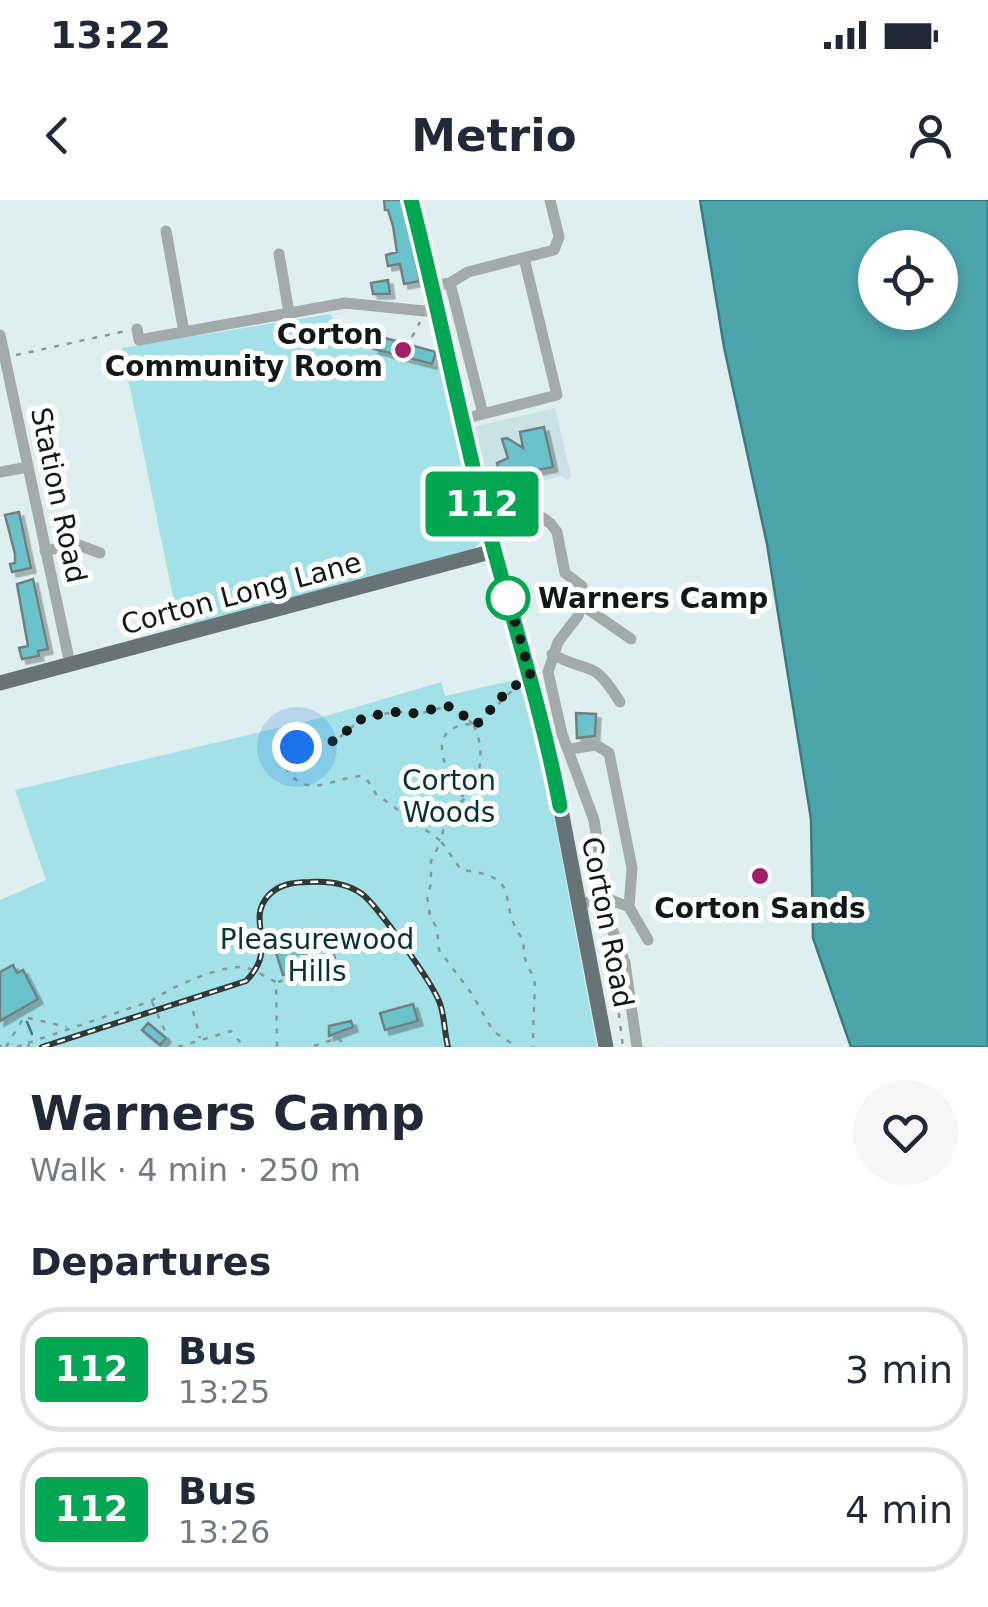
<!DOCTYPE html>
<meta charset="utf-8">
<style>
body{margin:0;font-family:"DejaVu Sans",sans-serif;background:#f6f6f7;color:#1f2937;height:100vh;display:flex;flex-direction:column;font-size:38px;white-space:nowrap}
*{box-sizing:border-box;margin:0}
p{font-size:32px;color:#747a83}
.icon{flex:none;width:55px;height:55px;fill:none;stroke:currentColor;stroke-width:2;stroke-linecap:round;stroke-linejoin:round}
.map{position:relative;height:847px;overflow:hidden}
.details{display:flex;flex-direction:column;background:#fff;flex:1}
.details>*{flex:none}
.badge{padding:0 20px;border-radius:8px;font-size:35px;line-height:65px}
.buttons{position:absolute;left:858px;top:30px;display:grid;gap:20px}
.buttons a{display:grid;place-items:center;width:100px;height:100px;border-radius:50%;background:#fff;box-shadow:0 5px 15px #0003;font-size:50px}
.you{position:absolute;width:50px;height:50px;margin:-25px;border:8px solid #fff;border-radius:50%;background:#1a73e8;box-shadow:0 0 0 15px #1a73e833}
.map>.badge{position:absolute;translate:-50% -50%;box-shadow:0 0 0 5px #fff}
h2{padding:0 30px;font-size:38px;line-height:90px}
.round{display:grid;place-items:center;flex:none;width:105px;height:105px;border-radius:52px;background:#f6f6f7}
.overview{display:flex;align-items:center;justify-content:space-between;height:170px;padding:0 30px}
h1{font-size:48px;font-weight:600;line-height:75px}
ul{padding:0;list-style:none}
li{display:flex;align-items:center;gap:30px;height:125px;margin:0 20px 15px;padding:0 10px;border:5px solid #e0e1e3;border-radius:40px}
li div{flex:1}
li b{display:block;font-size:38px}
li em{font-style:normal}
li .badge{min-width:110px;font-weight:700;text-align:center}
.status{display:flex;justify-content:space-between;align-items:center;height:70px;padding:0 50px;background:#fff;direction:ltr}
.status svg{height:28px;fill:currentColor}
header{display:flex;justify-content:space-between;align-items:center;height:130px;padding:0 30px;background:#fff;font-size:45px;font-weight:600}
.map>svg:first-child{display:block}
.built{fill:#c9e2e5}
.green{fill:#a2e1e7}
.water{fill:#4da5ac;stroke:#3b7b80;stroke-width:2.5;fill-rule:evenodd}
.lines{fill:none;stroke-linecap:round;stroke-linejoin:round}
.stream{stroke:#3b7b80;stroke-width:2.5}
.building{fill:#6bc2ca;stroke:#718081;stroke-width:2.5;filter:url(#shadow)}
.path{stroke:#8a9697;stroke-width:2.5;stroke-dasharray:5 8;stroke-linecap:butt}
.minor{stroke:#a3aaaa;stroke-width:11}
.major{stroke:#677374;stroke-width:15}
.rail-casing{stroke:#303838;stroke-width:6}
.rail{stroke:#fff;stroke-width:2.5;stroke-dasharray:8;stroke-linecap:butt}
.line-casing{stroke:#fff;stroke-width:22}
.line{stroke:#00a651;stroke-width:15}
.walk{stroke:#121818;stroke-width:10;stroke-dasharray:0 18}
.poi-dot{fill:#a41d68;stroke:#fff;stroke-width:4}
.stop-dot{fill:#fff;stroke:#00a651;stroke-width:5}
.labels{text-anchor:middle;stroke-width:10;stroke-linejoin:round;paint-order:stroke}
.poi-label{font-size:28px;font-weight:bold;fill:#121818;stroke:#fff;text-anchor:end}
.street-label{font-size:28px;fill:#121818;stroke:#fff}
.stop-label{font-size:28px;font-weight:bold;fill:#121818;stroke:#fff;text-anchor:start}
.park-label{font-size:28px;fill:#073337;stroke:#fff}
</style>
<div class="status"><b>13:22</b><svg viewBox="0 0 49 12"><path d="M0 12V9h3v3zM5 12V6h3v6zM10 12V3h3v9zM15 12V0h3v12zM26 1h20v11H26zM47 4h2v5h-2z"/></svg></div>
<header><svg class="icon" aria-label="back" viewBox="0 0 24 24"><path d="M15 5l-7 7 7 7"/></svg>Metrio<svg class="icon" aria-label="person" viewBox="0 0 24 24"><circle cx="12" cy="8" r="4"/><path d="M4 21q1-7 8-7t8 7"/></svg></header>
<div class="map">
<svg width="988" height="847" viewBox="0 0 988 847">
<defs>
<filter id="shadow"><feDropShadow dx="4.5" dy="4.5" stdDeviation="0" flood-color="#0004"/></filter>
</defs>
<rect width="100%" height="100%" fill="#dfeff0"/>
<!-- built -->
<path class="built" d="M555 208 571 276 568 280 561 276 485 296 470 228Z"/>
<!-- green -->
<path class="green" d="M330 114C355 154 403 158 446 169L484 338 473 350 180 431 122 148Z
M523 478 542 553 597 847H0V700L46 680 15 590 316 519 441 482 445 496Z"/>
<!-- water -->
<path class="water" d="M700 0H988V847H851L813 738 811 619 767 344 724 147ZM875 48H940V112H875Z"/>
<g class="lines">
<!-- stream -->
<path class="stream" d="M27 822 32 834"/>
</g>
<!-- building -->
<path class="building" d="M384 0H402L420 81 404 84 400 64 388 66 386 55 397 52 393 26 388 10H385Z
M388 80 390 94H373L371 83Z
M378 136 436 152 432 164 374 149Z
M544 227 553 267 528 272 530 281 503 287 497 263 508 258 502 239 507 238 523 248 520 232Z
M19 312 31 368 12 372 10 364 15 363V354L5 315Z
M33 379 48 449 38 451 39 456 22 459 19 448 28 446 17 384Z
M576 513 596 514 595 536 577 538Z
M298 738 307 768 283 775 274 746Z
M13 765 17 773 23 770 38 799 0 821V772Z
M413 804 418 821 385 830 380 813Z
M351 821 353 827 329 836V826Z
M148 823 166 838 160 845 142 830Z"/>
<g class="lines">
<!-- path -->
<path class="path" d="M412 137 420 122
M16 155 126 131
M521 483C506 494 487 519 473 524 485 546 483 581 463 600 457 606 450 608 446 617 444 624 443 633 441 641L461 670C528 677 493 701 524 741 521 766 535 770 535 788 534 808 533 827 533 847
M473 524 455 508 447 506 423 513 395 512 364 517 335 541 297 547 288 553 282 562C303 601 325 581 359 576L366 578 376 594 441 641 431 661V684L427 696 430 715 437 729 439 750 472 794 493 831 517 847
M463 597C446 573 422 527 471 524
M599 725V734L614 774 623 847
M278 782 336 762 334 754 367 743
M152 802 172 847
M193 811 200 838
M28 843 151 801C169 788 226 762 247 768 257 771 267 778 276 782L277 847
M0 845 1 847
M314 846 338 838 346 847
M6 847 24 817 67 827
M17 847 28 843 29 847
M178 847 231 831 244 847"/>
<!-- minor -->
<path class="minor" d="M411 0 494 351
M166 31 184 132
M279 54 289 113
M450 83 483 214
M433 86 450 83 468 72 554 50 559 37 550 0
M137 129 139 140 345 103 424 111 439 109
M0 135 70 464
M463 219 557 195 524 58
M0 272 28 267
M482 303 492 300 543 318 551 324 557 332 565 373 582 386V405L578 416 558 442 548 472 562 534 594 620 606 698 605 710 625 763 637 847
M45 351 76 344 100 353
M582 405 631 439
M552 454C592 476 591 456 620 502
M570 549 596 545 609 553 632 668 629 707
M579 704 606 698 629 707 648 740"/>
<!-- major -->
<path class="major" d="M0 483 494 351 550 552 606 847"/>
<!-- rail casing -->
<g class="rail-casing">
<path id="rail" d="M42 847 246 781C280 747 245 722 268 696 279 684 294 682 310 682 328 681 348 684 362 694 377 705 432 783 439 801 445 815 444 832 448 847"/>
</g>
<!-- rail -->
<use href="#rail" class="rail"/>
</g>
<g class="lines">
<!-- line casing -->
<g class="line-casing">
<path id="line" d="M411 0C437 101 457 203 482 304 507 405 541 503 560 606"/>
</g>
<!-- line -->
<use href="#line" class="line"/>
<!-- walk -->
<path class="walk" d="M297 547 334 541 364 517 395 512 410 514 447 506 455 508 473 524 481 522 498 500 530 474 508 398"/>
</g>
<!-- markers -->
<g class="poi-dot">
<circle cx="403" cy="150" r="10"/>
<circle cx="760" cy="676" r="10"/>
</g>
<circle class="stop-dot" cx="508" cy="398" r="20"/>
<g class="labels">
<!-- poi labels -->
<g class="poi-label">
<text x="383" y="144">Corton<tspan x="383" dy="32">Community Room</tspan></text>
<text x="760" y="718" text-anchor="middle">Corton Sands</text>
</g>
<!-- street labels -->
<g class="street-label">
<text transform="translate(59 295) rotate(78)" y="10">Station Road</text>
<text transform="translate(241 393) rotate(-15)" y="10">Corton Long Lane</text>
<text transform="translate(608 722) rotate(79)" y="10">Corton Road</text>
</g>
<!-- stop labels -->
<g class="stop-label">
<text x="538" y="408">Warners Camp</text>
</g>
<!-- park labels -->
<g class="park-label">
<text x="449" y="590">Corton<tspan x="449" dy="32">Woods</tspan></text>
<text x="317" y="749">Pleasurewood<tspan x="317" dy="32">Hills</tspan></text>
</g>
</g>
</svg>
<div class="buttons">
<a><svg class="icon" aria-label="locate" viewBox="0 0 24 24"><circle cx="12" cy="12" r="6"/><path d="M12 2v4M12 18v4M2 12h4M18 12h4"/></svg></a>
</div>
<div class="you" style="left:297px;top:547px"></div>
<b class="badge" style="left:482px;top:304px;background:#00a651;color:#fff">112</b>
</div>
<section class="details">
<div class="overview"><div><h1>Warners Camp</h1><p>Walk · 4 min · 250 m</p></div><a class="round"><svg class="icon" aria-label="heart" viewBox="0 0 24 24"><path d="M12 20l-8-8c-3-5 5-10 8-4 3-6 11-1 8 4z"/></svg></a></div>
<h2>Departures</h2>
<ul>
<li><span class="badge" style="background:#00a651;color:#fff">112</span><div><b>Bus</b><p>13:25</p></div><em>3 min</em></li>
<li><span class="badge" style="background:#00a651;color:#fff">112</span><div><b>Bus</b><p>13:26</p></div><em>4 min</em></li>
</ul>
</section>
